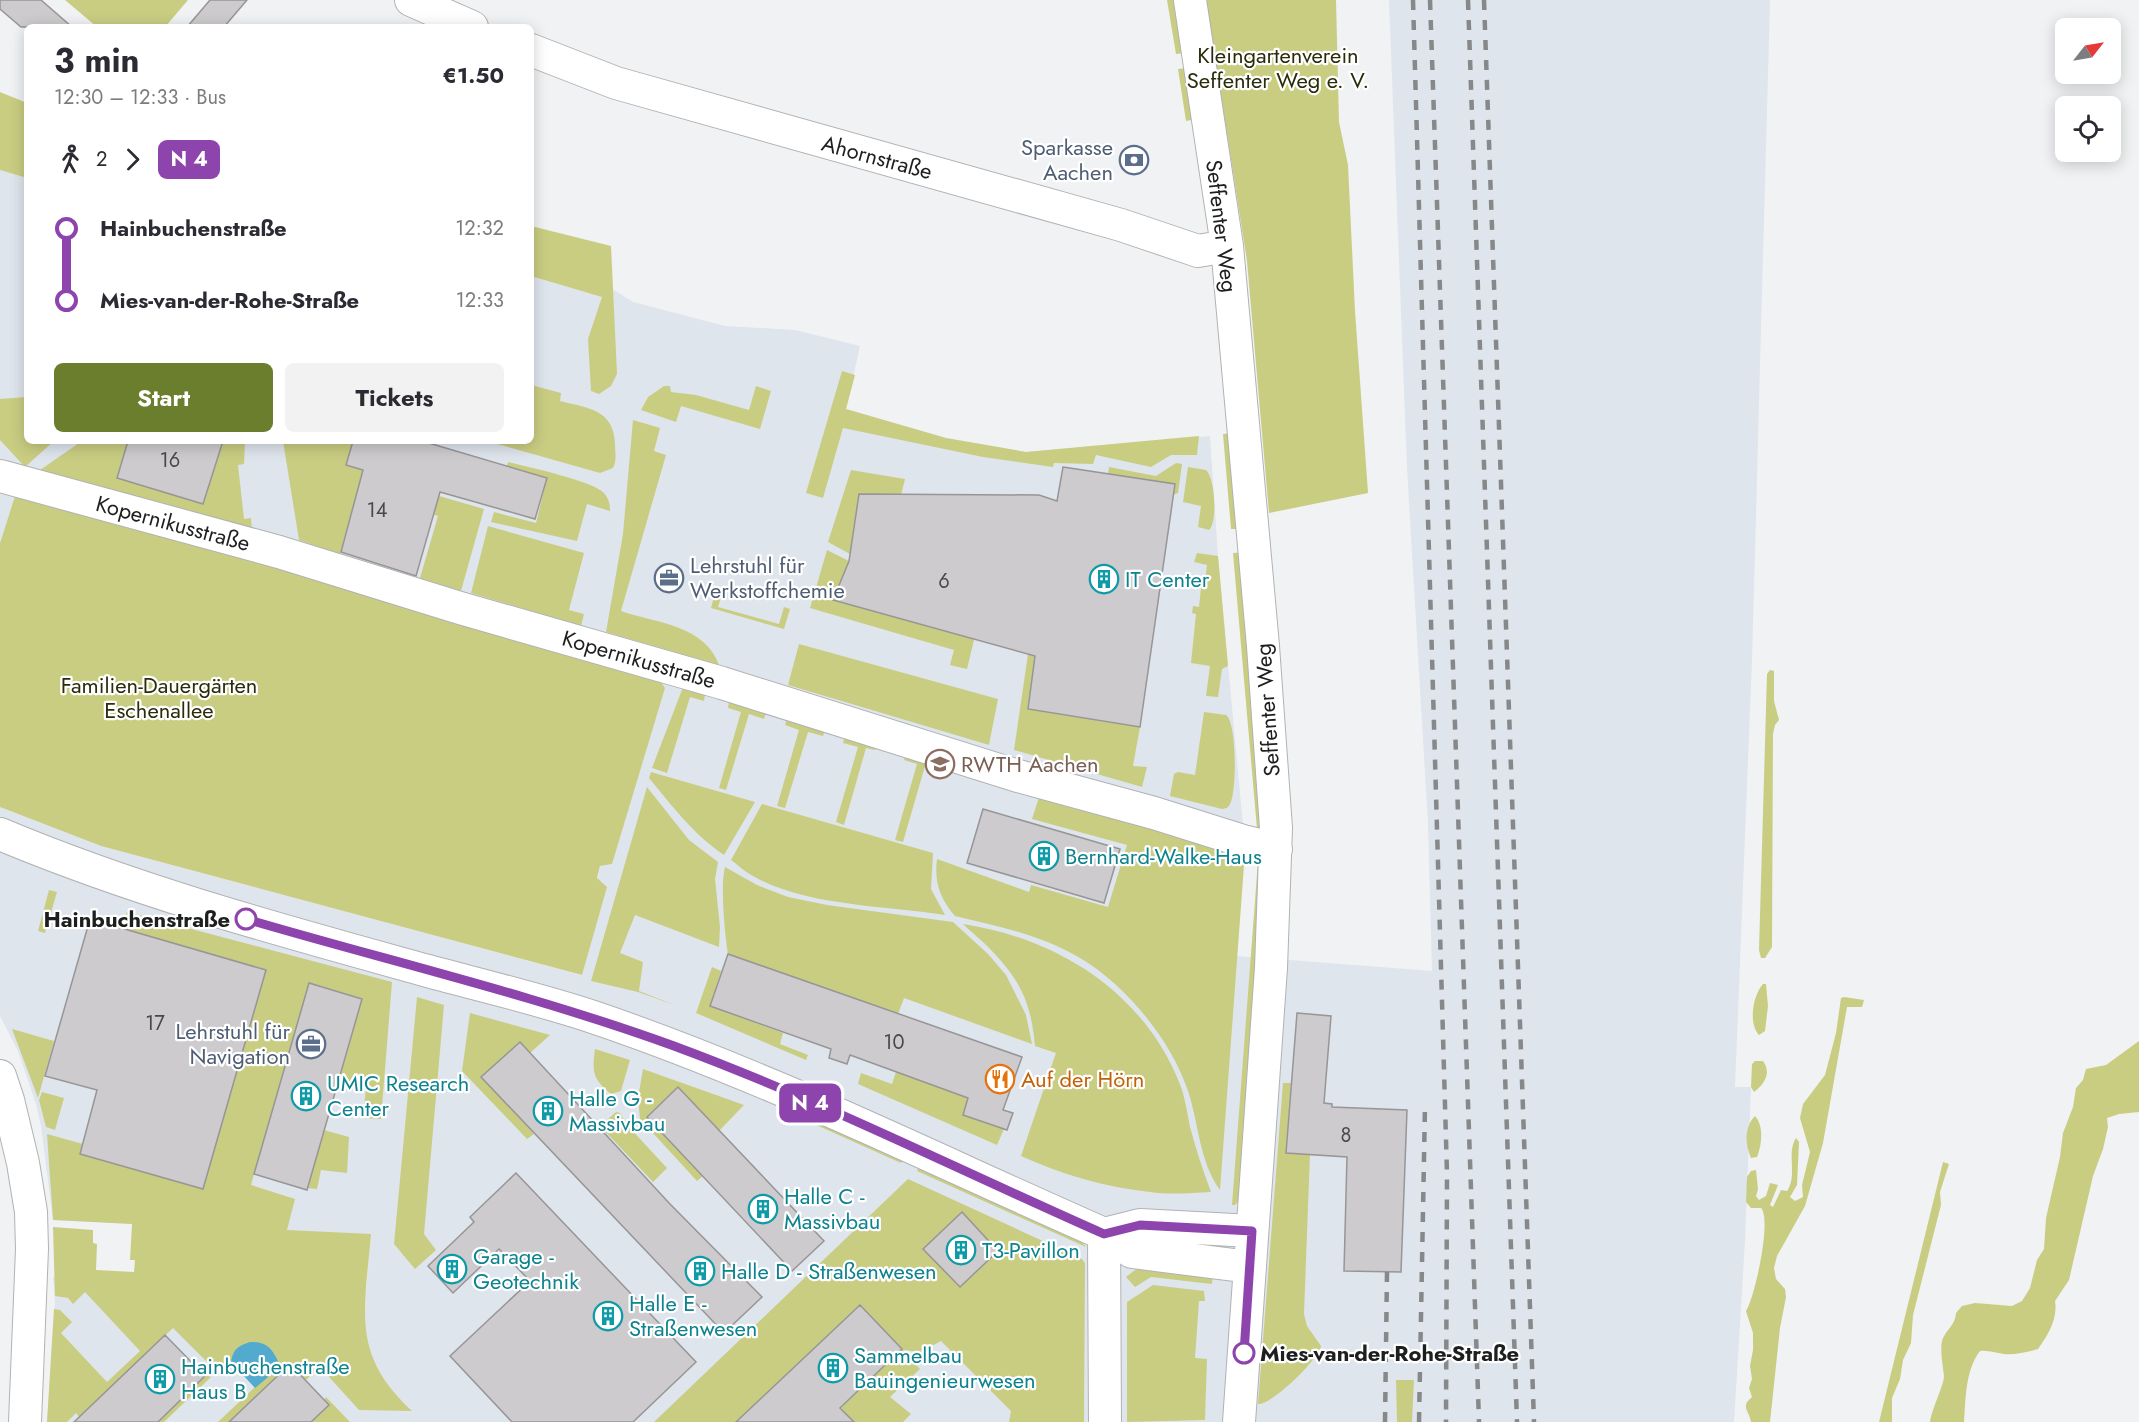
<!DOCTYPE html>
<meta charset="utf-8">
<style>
body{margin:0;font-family:Jost,sans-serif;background:#f2f2f3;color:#2b2b33;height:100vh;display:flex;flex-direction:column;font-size:22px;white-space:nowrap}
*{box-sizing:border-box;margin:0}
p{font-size:20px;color:#7c7c81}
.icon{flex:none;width:33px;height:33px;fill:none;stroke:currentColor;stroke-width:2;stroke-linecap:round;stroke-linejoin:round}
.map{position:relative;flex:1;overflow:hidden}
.sheet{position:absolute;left:24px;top:24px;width:510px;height:420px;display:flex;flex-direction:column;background:#fff;border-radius:9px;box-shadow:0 3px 15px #0003}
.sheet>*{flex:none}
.badge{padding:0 12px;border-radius:9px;font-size:21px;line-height:39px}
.needle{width:39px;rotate:59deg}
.tools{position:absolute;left:2055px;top:18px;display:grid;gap:12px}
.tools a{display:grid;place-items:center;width:66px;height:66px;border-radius:9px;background:#fff;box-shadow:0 3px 15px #0003;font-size:30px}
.map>.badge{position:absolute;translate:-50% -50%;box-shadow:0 0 0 3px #fff}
.legs{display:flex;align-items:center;gap:9px;height:66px;padding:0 30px;font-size:20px}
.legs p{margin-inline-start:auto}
.headline{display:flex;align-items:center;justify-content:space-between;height:102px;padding:0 30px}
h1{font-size:33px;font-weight:700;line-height:45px}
.cta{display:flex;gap:12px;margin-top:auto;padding:12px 30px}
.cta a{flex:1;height:69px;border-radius:9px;background:#6b7e2e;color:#fff;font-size:24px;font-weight:700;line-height:69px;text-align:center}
.cta a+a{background:#f2f2f3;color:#2b2b33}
ul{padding:0 30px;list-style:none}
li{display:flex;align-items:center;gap:21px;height:72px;font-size:22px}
li i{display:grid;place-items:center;width:9px;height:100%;margin:0 8px;background:currentColor}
li i::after{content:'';width:15px;height:15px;margin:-8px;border:4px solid;border-radius:50%;background:#fff}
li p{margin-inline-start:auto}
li:first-child i{background:linear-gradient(#0000 50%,currentColor 0)}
li:last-child i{background:linear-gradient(currentColor 50%,#0000 0)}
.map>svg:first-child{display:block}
.built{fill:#dfe5ed}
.green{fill:#c9cd82}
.water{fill:#53aacf}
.building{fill:#cdcbcd;stroke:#979596;stroke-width:1.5}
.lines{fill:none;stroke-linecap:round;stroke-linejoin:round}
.minor-casing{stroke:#b1b2b4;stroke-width:34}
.minor{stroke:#fff;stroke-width:32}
.rail{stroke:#878889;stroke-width:4.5;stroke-dasharray:10 10;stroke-linecap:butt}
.line-1-casing{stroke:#fff;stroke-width:14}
.line-1{stroke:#8e44ad;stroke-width:9}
.stop-1-dot{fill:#fff;stroke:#8e44ad;stroke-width:3}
.labels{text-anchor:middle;stroke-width:4.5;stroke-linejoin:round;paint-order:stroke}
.number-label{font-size:20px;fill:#49494a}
.park-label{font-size:22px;fill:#2b2c0a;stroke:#fff}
.service-label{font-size:22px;fill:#4e5e75;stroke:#fff;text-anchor:end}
.street-label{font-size:22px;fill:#1d1e1e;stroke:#fff}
.culture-label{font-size:22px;fill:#0d838f;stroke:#fff;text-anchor:start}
.education-label{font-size:22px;fill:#785e54;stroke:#fff;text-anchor:start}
.stop-label{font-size:22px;font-weight:bold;fill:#1d1e1e;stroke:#fff;text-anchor:end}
.food-label{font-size:22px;fill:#c56008;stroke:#fff;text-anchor:start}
</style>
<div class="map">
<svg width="2139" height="1422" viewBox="0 0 2139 1422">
<rect width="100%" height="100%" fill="#f1f2f4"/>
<!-- built -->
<path class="built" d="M1389 0H1770L1752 660 1735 1087H1751L1745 1241 1734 1422H47L55 1302 53 1277 366 1291 371 1235 53 1220 41 1126 36 1104 18 1051 0 1016V807L101 846 581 975 600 866 612 864 16 493 0 543V170L27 178V441H531V255L600 281 633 302 725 326 795 330 860 346 846 409 946 438 1026 452 1210 436 1218 556 1244 836 1237 956 1432 971 1428 824 1407 468Z"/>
<!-- green -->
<path class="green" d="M65 0H188L165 27H97Z
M1167 0H1177L1185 53 1176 54Z
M1206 0H1336L1339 122 1348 165 1355 311 1368 493 1269 513 1247 261Z
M1189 68 1197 119 1186 121 1178 69Z
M0 92 27 103V178L0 170Z
M531 226 611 246 617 374 611 386 599 394 591 391 588 339 602 297 531 276Z
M842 371 855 375 846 409 946 438 1026 452 1199 436 1197 455H1171L1151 467 1096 455 1093 464 1054 463 1053 467 983 457 843 428 823 498 806 493Z
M531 385 561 393 560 401C587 408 614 409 615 444 615 452 617 460 613 468L600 473 487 441H531Z
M664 386H670L671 392 696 395 749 410 756 386 771 391 760 429 681 406 676 422 641 410 648 397Z
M27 397V441H54L25 467 0 440V399Z
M633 420 660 428 654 451 666 455 621 611C656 623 705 625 719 665L606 632 623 534Z
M1234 433 1242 529H1231L1223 434Z
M82 441H128L118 478 203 504 223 441H245L244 464 238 465 244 519 251 518 252 532 40 470Z
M283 441H353L346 465 386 477 355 500 340 554 299 540Z
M508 462C528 467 593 481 604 493 609 499 610 504 610 511L587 504 577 541 491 522 494 512 536 523 547 478 507 466Z
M1176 463 1182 464 1178 493 1173 495 1175 484 1108 474 1109 467 1156 476Z
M1188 467 1206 470C1215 478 1218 522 1209 530L1198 527 1201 506 1183 502Z
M851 470 905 479 901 495 859 494 850 554 828 542Z
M408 487 484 509 461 591 420 578 438 516 402 505Z
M16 493 658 678 665 688 612 864 600 866 597 878 607 887 582 975 101 846 0 807V543Z
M488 526 584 553 569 610 584 614 581 626 471 593Z
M827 550 849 561 974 640 967 669 950 665 954 650 810 608Z
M1244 552 1263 823 1257 829 1233 553Z
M1197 553 1218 556 1228 666 1222 669 1218 697 1206 696 1210 666 1191 663 1196 614 1192 613 1193 606 1199 607 1201 588 1195 586 1196 580 1205 581 1207 565 1194 562Z
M716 589 723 591 718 607 779 624 784 607 790 609 784 629 711 608Z
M799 644 998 699 989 745 788 685Z
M1028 654 1035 656 1028 709 1140 727 1133 766 1147 767 1142 787 1014 750Z
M1770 670 1774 671V701L1779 720 1775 725 1773 734 1772 947 1765 958H1761L1759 950 1767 674Z
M683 687 705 695 704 701 690 697 667 773 652 768Z
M729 701 766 713 764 719 749 714 726 790 719 788 741 712 728 708Z
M1204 712 1226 715C1237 722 1237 792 1230 804 1228 808 1227 808 1222 809L1170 796 1174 774 1178 772 1195 775Z
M787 719 825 730 823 736 808 732 785 808 777 806 799 730 785 725Z
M845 735 877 744 875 750 866 748 844 825 836 822 858 747 843 743Z
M906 753 940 763 939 769 925 766 903 842 895 840 917 764 904 760Z
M651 772 755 802 724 855C693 834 673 807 649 778Z
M647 787 689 840 718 862 715 879 720 927 719 947 635 915 620 953 643 962 639 991 677 1006 638 992 591 981Z
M1040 794 1245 852 1220 1190C1199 1161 1199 1124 1188 1091 1171 1040 1126 985 1080 958 1042 935 997 926 955 916 940 899 934 882 937 859L1029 892 1031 885 1108 907 1127 845 1032 819Z
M762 804 933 853 931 889 945 915C887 906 804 906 753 876 745 872 738 865 731 860Z
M1258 861 1264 868 1241 1198 1235 1205H1232Z
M725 867 757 885 788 897 827 905 953 922 988 954 1006 975 1026 1015 1032 1044 904 998 898 1014 728 954C725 935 720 886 725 867Z
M49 890 57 892 45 933 38 931Z
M127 912 392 982 381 1119 363 1118 366 1088 339 1081 362 999 309 983 251 1185 295 1199 287 1230 371 1234C365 1310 350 1354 412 1411L359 1410 320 1367 306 1380 290 1365 251 1409 246 1405 229 1422H218L255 1387 229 1359 216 1371 173 1328 79 1417 76 1413 67 1422H47L54 1309 60 1310 72 1322 61 1333 107 1382 140 1351 85 1292 73 1304 68 1298 55 1296 53 1227 93 1230V1243L97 1244 96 1270 134 1272 135 1260H130L132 1224 53 1220 47 1134 83 1144 80 1154 203 1189 266 970 105 924 107 914 125 919Z
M963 924C1057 938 1143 992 1179 1082 1185 1096 1187 1112 1190 1127 1196 1149 1203 1171 1211 1192 1191 1193 1170 1195 1150 1192 1105 1187 1063 1175 1021 1156L1056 1053 1035 1046C1031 1003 1021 981 991 950 982 940 972 933 963 924Z
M712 967 721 971 710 1006 783 1033 780 1044 808 1055 806 1060 696 1013Z
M1763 984H1766L1768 1006 1765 1031 1759 1035C1748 1023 1753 995 1763 984Z
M417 997 444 1005 424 1234 436 1250 415 1269 394 1244Z
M1844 997 1864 1000 1862 1007H1847L1823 1143 1805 1206 1777 1256 1774 1268 1776 1279 1785 1289 1786 1297 1780 1328 1770 1422H1751C1749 1410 1740 1407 1752 1397L1749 1388 1752 1379 1750 1366 1753 1350V1333L1746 1311C1755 1297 1772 1219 1761 1208H1751L1746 1202 1747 1177 1751 1171 1756 1170 1758 1189 1756 1196 1759 1200 1766 1196 1770 1183 1778 1185 1770 1205 1773 1207 1781 1190 1787 1191C1798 1175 1786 1153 1796 1138L1799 1142 1797 1185 1790 1197 1795 1201 1803 1197 1802 1185 1810 1152 1800 1118 1803 1104 1825 1075 1836 1033 1841 998Z
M470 1013 550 1035 530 1053 520 1042 482 1077 534 1134 527 1139 462 1071Z
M12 1029 54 1041 38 1098Z
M2139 1041V1112L2119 1114 2107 1118 2108 1127 2103 1149 2093 1176 2069 1280 2055 1301C2058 1319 2048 1335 2038 1349 2028 1352 2014 1355 2004 1354 1995 1353 1989 1350 1980 1351 1965 1371 1966 1398 1964 1422H1930C1932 1408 1944 1385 1944 1376 1943 1366 1939 1347 1943 1338 1948 1328 1955 1325 1956 1313L1962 1306 1975 1303 2012 1306 2022 1301 2030 1288 2037 1260 2044 1249 2046 1218 2060 1157 2063 1133 2073 1107 2076 1088 2083 1080 2086 1069 2106 1065Z
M595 1049 630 1060 621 1091 611 1094C592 1079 592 1071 595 1049Z
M1755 1061H1763C1772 1073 1764 1085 1754 1092L1751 1087 1752 1064Z
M643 1069 744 1105 719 1131 678 1087 647 1116 703 1176 697 1181 640 1119 638 1098Z
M896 1072 969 1098 1004 1129 997 1145 858 1084 861 1073 892 1084Z
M1283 1083H1291L1286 1152 1310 1154 1304 1314 1307 1326 1321 1346C1319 1359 1272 1405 1258 1404Z
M42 1092 64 1098 55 1130 46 1127 39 1100Z
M779 1101 904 1158 901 1163 776 1107Z
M616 1112 620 1113 628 1126 667 1168 653 1182 600 1126Z
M1755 1116C1764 1126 1762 1144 1757 1157L1751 1158C1745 1145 1744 1127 1755 1116Z
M324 1130 349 1137 347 1173 321 1170 317 1189 307 1188Z
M1943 1162 1949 1164 1940 1192 1941 1205 1913 1315 1911 1343 1903 1360 1900 1379 1892 1398V1422H1879Z
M920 1165 1079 1238 1086 1247 917 1171Z
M908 1179 1082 1259 1085 1263 1084 1422H1009L1011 1411 941 1341 921 1352 903 1350 920 1369 890 1397 911 1414 903 1422H854L841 1408 902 1349 860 1305 736 1422H654Z
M1146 1267 1213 1273 1212 1284 1151 1277 1135 1287 1126 1277 1135 1270Z
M1153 1285 1204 1291 1205 1301H1199L1195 1358 1207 1359 1205 1420 1127 1422V1302Z
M208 1373 211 1377 164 1422H158Z
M1396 1380H1414L1412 1422H1397Z
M326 1397 350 1422H311L329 1405 324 1400Z"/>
<!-- water -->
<path class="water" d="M250 1342C266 1342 271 1347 278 1361L273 1373 255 1388 231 1362C233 1349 238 1346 250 1342Z"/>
<!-- building -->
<path class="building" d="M0 0H41L72 27H21L0 9Z
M210 0H247L224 27H187Z
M128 441H223L203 504 117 478Z
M353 441H422L547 478 535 519 440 492 416 576 341 552 363 470 346 465Z
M1063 467 1175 484 1140 727 1028 709 1035 656 833 600 849 561 859 494 1039 495 1057 501Z
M983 809 1120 849 1104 903 967 863Z
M90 919 266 970 203 1189 80 1154 97 1090 45 1076Z
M728 954 1022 1057 1003 1110 1013 1113 1007 1130 963 1115 968 1098 850 1055 847 1064 829 1058 831 1049 710 1006Z
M309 983 362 999 307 1190 254 1174Z
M1297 1013 1331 1016 1324 1103 1332 1104V1107L1407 1110 1401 1272 1344 1271 1347 1157 1286 1153Z
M520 1042 670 1204 762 1297 724 1333 481 1077Z
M678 1087 824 1241 792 1271 647 1117Z
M516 1173 696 1362 633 1422H512L450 1356 530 1281 499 1249 453 1293 428 1266 474 1222 470 1217Z
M962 1212 998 1251 960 1287 923 1249Z
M860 1305 902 1349 840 1408 854 1422H736Z
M165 1335 205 1376 158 1422H74Z
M290 1364 329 1405 311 1422H229Z"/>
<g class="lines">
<!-- minor casing -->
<g class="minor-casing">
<path id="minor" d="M411 0 472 27
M1190 0 1227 246 1263 646 1276 828 1271 968 1239 1422
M531 50 616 83 1121 225 1198 251 1227 246
M0 476 279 552 460 608 722 683 1018 776 1154 813 1243 841 1276 849
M0 834C138 892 284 931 428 971 483 986 539 999 593 1017 768 1076 935 1160 1104 1234L1132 1252 1250 1267
M0 1076 8 1100 23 1163 31 1212 32 1249 25 1422
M1104 1234 1105 1422
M1104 1234 1140 1225 1252 1231"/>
</g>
<!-- minor -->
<use href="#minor" class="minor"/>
<!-- rail -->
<path class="rail" d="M1413 0 1447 1174 1446 1422
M1430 0 1479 1422
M1468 0 1517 1422
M1484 0 1534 1422
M1385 1422 1387 1272
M1419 1422 1425 1105"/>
</g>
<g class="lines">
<!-- line-1 casing -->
<g class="line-1-casing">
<path id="line-1" d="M246 919C389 961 534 995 674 1046 820 1100 961 1171 1104 1234L1140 1225 1252 1231 1244 1353"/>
</g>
<!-- line-1 -->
<use href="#line-1" class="line-1"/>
</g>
<!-- icons -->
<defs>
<g id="bank-ring" transform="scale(1.5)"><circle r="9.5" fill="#fff" stroke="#5c6f8a" stroke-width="1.5"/><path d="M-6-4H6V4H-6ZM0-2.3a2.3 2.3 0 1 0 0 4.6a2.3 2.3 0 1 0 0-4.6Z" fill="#5c6f8a"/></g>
<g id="office-ring" transform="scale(1.5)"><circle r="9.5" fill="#fff" stroke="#5c6f8a" stroke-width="1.5"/><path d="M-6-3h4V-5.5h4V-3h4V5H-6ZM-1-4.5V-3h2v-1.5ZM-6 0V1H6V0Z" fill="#5c6f8a"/></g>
<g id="building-ring" transform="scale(1.5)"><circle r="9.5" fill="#fff" stroke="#0f9aa8" stroke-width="1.5"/><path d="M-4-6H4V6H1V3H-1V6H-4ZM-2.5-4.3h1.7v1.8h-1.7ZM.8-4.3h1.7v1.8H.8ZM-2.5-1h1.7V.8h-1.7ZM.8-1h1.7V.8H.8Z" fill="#0f9aa8"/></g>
<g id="university-ring" transform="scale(1.5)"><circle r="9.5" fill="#fff" stroke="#8d6e63" stroke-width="1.5"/><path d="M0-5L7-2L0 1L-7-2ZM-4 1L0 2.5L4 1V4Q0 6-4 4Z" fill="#8d6e63"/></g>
<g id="restaurant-ring" transform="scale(1.5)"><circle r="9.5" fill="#fff" stroke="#e8710a" stroke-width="1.5"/><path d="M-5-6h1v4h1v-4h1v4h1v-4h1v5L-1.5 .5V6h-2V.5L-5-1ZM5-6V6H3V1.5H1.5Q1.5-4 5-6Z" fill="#e8710a"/></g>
</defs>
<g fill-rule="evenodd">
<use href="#bank-ring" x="1134" y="160"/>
<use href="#office-ring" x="669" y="578"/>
<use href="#building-ring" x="1104" y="579"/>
<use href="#university-ring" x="940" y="764"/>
<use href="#building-ring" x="1044" y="856"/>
<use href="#office-ring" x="311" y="1044"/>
<use href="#restaurant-ring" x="1000" y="1079"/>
<use href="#building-ring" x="306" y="1096"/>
<use href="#building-ring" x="548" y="1111"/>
<use href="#building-ring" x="763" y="1209"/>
<use href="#building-ring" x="961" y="1250"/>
<use href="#building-ring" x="452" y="1269"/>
<use href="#building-ring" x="700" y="1271"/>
<use href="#building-ring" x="608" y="1316"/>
<use href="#building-ring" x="833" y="1368"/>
<use href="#building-ring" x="160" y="1379"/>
</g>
<!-- markers -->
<g class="stop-1-dot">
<circle cx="246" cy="919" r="10"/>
<circle cx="1244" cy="1353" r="10"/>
</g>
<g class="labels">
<!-- number labels -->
<g class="number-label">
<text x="170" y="467">16</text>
<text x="377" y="517">14</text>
<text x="944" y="588">6</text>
<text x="155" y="1030">17</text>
<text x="894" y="1049">10</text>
<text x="1346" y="1142">8</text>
</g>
<!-- park labels -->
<g class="park-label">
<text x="1278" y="63">Kleingartenverein<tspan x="1278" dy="25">Seffenter Weg e. V.</tspan></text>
<text x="159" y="693">Familien-Dauergärten<tspan x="159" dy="25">Eschenallee</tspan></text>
</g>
<!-- service labels -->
<g class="service-label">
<text x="1113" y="155">Sparkasse<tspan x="1113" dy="25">Aachen</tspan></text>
<text x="690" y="573" text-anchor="start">Lehrstuhl für<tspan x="690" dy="25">Werkstoffchemie</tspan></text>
<text x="290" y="1039">Lehrstuhl für<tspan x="290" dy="25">Navigation</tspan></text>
</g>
<!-- street labels -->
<g class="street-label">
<text transform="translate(877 157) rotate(15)" y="8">Ahornstraße</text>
<text transform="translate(1222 226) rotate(83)" y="8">Seffenter Weg</text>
<text transform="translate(173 523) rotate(15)" y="8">Kopernikusstraße</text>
<text transform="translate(639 659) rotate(16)" y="8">Kopernikusstraße</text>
<text transform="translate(1267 710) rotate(-94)" y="8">Seffenter Weg</text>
</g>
<!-- culture labels -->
<g class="culture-label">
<text x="1125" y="587">IT Center</text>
<text x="1065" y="864">Bernhard-Walke-Haus</text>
<text x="327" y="1091">UMIC Research<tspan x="327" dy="25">Center</tspan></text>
<text x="569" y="1106">Halle G -<tspan x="569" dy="25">Massivbau</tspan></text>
<text x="784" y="1204">Halle C -<tspan x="784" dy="25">Massivbau</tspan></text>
<text x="982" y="1258">T3-Pavillon</text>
<text x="473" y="1264">Garage -<tspan x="473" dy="25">Geotechnik</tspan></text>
<text x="721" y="1279">Halle D - Straßenwesen</text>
<text x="629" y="1311">Halle E -<tspan x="629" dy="25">Straßenwesen</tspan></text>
<text x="854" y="1363">Sammelbau<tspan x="854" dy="25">Bauingenieurwesen</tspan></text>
<text x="181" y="1374">Hainbuchenstraße<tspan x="181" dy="25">Haus B</tspan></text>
</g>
<!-- education labels -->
<g class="education-label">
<text x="961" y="772">RWTH Aachen</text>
</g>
<!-- stop labels -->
<g class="stop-label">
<text x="230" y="927">Hainbuchenstraße</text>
<text x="1260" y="1361" text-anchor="start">Mies-van-der-Rohe-Straße</text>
</g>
<!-- food labels -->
<g class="food-label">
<text x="1021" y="1087">Auf der Hörn</text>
</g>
</g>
</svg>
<div class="tools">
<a><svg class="needle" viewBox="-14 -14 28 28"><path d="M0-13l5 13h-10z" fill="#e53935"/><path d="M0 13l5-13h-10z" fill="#7c7c81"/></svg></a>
<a><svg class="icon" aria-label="locate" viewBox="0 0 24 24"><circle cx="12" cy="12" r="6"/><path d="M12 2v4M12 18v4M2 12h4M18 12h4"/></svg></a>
</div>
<b class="badge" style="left:810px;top:1103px;background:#8e44ad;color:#fff">N 4</b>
<section class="sheet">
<div class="headline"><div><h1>3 min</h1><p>12:30 – 12:33 · Bus</p></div><b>€1.50</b></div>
<div class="legs"><svg class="icon" aria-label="walk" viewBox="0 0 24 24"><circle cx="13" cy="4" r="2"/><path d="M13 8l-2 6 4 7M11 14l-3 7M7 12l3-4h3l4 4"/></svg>2<svg class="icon" aria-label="forward" viewBox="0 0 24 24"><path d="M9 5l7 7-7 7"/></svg><b class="badge" style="background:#8e44ad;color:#fff">N 4</b></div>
<ul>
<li><i style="color:#8e44ad"></i><b>Hainbuchenstraße</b><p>12:32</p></li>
<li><i style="color:#8e44ad"></i><b>Mies-van-der-Rohe-Straße</b><p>12:33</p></li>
</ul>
<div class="cta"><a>Start</a><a>Tickets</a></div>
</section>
</div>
